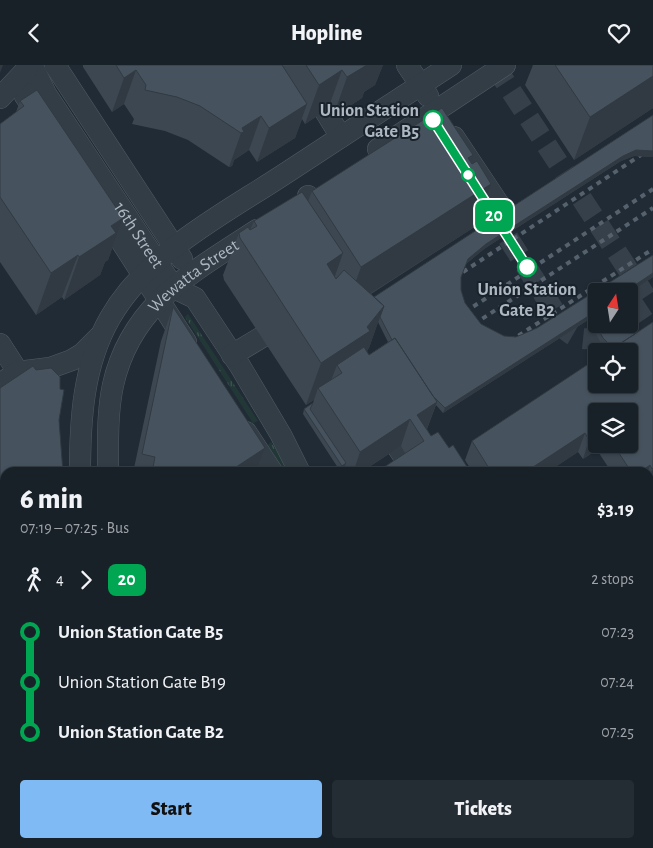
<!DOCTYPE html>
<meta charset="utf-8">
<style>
body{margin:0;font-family:"Alegreya Sans",sans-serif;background:#252d34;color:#f1f3f6;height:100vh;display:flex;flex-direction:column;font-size:19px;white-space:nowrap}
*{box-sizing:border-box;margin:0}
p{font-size:16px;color:#9fa3a8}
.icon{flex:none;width:28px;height:28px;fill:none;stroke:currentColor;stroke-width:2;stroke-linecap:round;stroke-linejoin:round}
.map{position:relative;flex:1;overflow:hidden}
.drawer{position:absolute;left:0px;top:402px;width:654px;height:381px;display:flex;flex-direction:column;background:#182028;border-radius:15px 15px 0 0;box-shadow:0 1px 4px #0004,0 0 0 1px #363e45}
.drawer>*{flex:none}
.badge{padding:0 10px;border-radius:8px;font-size:18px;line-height:32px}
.needle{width:32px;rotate:12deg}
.fabs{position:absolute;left:588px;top:218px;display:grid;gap:10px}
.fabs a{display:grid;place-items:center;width:50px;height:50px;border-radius:5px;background:#182028;box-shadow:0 1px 4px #0004,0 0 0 1px #363e45;font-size:25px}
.map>.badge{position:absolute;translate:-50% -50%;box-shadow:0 0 0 2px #fff}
.legs{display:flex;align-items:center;gap:8px;height:55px;padding:0 20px;font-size:16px}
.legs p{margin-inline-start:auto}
.overview{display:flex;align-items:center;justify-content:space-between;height:85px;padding:0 20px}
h1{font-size:28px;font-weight:800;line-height:38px}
.action{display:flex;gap:10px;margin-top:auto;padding:10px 20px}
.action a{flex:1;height:58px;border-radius:5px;background:#80baf4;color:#111;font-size:20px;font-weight:800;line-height:58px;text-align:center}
.action a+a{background:#252d34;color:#f1f3f6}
ul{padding:0 20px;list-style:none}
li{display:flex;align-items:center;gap:18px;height:50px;font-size:19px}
li i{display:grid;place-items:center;width:8px;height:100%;margin:0 6px;background:currentColor}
li i::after{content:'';width:12px;height:12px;margin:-6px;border:4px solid;border-radius:50%;background:#182028}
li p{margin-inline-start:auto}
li:first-child i{background:linear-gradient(#0000 50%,currentColor 0)}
li:last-child i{background:linear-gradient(currentColor 50%,#0000 0)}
header{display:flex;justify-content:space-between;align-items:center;height:65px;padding:0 20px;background:#182028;font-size:22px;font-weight:800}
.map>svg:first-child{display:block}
.grass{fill:url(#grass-tufts)}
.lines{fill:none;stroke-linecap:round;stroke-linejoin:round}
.minor-tunnel{stroke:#35404a;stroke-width:21;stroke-dasharray:21 11;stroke-linecap:butt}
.minor-casing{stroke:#505b64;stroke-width:22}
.major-casing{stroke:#3c464f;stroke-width:28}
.minor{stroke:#333d46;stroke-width:21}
.major{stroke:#515c66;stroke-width:26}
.rail{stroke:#55616d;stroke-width:4;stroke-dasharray:5 5;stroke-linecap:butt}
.wall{fill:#3c4752;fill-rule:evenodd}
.shaded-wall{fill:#313a42}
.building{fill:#46535f;stroke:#313a42}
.line-1-casing{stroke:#fff;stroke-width:11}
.line-1{stroke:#00a651;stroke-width:8}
.stop-1-dot{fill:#fff;stroke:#00a651;stroke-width:2.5}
.labels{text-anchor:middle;stroke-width:4;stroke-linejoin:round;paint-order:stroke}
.stop-label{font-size:18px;font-weight:bold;fill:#adb8c3;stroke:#19222a;text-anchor:end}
.street-label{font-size:18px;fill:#adb8c3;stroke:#19222a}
</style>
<header><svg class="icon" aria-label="back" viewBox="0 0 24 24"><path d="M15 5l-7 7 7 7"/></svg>Hopline<svg class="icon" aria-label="heart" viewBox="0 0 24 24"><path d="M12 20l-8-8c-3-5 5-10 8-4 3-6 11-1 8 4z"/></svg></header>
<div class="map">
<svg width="653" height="783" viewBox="0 0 653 783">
<defs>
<pattern id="grass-tufts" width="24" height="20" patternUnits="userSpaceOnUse" patternTransform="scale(1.25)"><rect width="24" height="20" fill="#223837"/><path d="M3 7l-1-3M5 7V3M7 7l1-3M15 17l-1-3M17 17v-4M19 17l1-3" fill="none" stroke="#3f5352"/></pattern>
</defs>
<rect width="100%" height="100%" fill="#202b35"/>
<!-- grass -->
<path class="grass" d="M188 249 258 356 253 358 185 252Z
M271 377 291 407H285L268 380Z"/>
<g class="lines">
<!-- minor-tunnel -->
<path class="minor-tunnel" d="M494 0 650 238
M491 146 567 266C586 282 600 270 618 259
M629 252 653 236"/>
<!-- minor casing -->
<g class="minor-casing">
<g id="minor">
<path id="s1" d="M32 0 46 29 174 223 195 233 240 301 281 370 300 408"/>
<path d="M55 0 182 194"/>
<path d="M407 0 428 31"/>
<path d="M18 14 25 31 41 55"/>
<path d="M0 33 27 4"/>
<path d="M325 46 341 72"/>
<path d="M454 72 504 147"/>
<path d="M378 84 505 0"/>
<path d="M308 131 322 153"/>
<path d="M101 145 186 277"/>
<path d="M0 279 18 307"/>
<path d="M232 290 262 272"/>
<path d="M0 319 18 307 50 303 72 295 82 289 98 273"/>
<path d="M246 367 273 408"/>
<path d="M398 383 412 404"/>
<path d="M80 408C80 355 83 300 110 253 147 188 222 150 283 110 339 73 395 37 451 0"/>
<path id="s2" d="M108 408C108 379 107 348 113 320 131 239 193 207 257 165"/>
<path d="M649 494 653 491"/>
<path d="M0 687 5 684"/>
<path d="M524 779 527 783"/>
<path d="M574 779 577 783"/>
<path d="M623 779 626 783"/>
<path d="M211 783 218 779"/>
</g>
</g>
<!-- major casing -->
<g class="major-casing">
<path id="major" d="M0 620 5 628
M104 779 107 783"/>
</g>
<!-- minor -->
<use href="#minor" class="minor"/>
<!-- major -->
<use href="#major" class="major"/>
<!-- rail -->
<path class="rail" d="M463 207 641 90
M465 247 653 124
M474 259 653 143
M510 276 653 184"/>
</g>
<!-- wall -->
<path class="wall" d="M83 0H383L375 20 364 27 362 33 333 52 328 44 305 59 302 54 295 73 257 97 249 85 234 95 232 101 229 102 188 75 165 66 132 59 134 54 124 39 112 47 83 2Z
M533 0H653V43L574 95 525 20Z
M20 36 123 153 108 195 105 197 100 210 64 235 62 232 36 250 0 197V59L16 47Z
M653 50V92L634 91 621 96 484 184 466 199 461 212V225L465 238 481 259 504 271 516 272 537 263 653 190V212L629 228V226H596L635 269 653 257V418L649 420V408H612L597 385 583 394 578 387 546 408H473L465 395 472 376 609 286 601 278 588 255 443 348 436 340 427 364 431 371 449 383 471 408 405 388 401 381 360 408H347L344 403 340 406 303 349 304 344 313 338 314 335 306 340 224 215 223 210 239 168 250 165 254 156 308 136 312 126 470 96 476 161 371 229 374 232ZM378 257 388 277 369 290 367 286 369 283ZM596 346 629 379H596Z
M173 242 265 383 256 408H133L161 276Z
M0 323 5 408V551L2 548 0 552Z
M653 509V639L649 642V512Z
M653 644V764L649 767V647Z
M139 779H163L157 783H141Z
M295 779H509L512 783H298Z"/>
<!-- shaded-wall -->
<path class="shaded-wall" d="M0 0H3L0 8Z
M367 0H383L375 20 364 27 362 33 333 52 347 12Z
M136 5 124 39 112 47 124 13Z
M342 5 328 44 305 59 319 20Z
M653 11V43L574 95 590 52Z
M307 39 295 73 257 97 269 63Z
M261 51 249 85 234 95 232 101 229 102 241 68 242 63Z
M636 85 653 86V92L634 91 621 96 484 184 466 199 468 194 486 179 623 91Z
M491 119 476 161 346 244 361 202Z
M123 153 108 195 105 197 100 210 64 235 79 192 111 161Z
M343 188 328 231 327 199Z
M78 190 62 232 36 250 51 208Z
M653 208V212L629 228V226H626Z
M384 241 369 283 359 295 342 308 337 300 327 326 318 323 314 335 306 340 321 298 367 262Z
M590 250 588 255 443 348 445 343Z
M437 337 427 363 419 368 417 350Z
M410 354 401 381 360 408H353L360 387Z
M585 368 578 387 546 408H524Z
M596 371V379H600L597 385 583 394 589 375Z
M265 383 256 408H227Z
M346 398 344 403 340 406 342 401Z
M650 400 648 408H639Z
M653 403V418L649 420V414Z
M653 609V639L649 642V612Z
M5 738V752L0 755V741Z
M653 756V764L649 767V759Z
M150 779H163L157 783H148Z
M405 779H426L424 783H403Z
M448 779H477L471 783H447Z"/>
<!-- building -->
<path class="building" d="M116 0H282L307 39 269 63 261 51 242 63 244 67 241 68 200 41 177 32 145 25 146 20 136 5 124 13Z
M306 0H367L347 12 342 5 319 20Z
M555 0H653V11L590 52Z
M37 25 123 153 111 161 116 168 79 192 78 190 51 208 0 132V59L24 41 20 36Z
M442 43 473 90 468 93 472 99 477 96 491 119 361 202 312 126Z
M653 50V86L636 85 623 91 486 179 468 194 461 212V225L465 238 481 259 504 271 516 272 537 263 653 190V208L626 226H596V259H629V250L635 269 613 283 603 273 590 250 445 343 433 331 395 273 392 275 380 252 384 241 374 232Z
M302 127 343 188 327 199 336 214 344 205 384 241 367 262 370 266 321 298 240 173 239 168 248 162 250 165 257 161 254 156Z
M173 242 265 383 227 408H152L155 392 142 389Z
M653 257V403L652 404 650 400 639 408H632L613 379H629V346H596V371L589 375 585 368 524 408H492L472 376 596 294V319H629V286H609Z
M395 273 437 337 417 350 431 371 438 367 449 383 453 380 471 408H375L424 376 410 354 360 387 318 323 342 308 337 300 364 282 369 290Z
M33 301 36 305 51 303 60 312V324L64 325 59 355 63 408H5V523L0 516V323Z
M313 338 310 344 346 398 342 401 304 344Z
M653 509V519L649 513V512Z
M649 536 653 543V609L649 612Z
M653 644V692L649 685V647Z
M5 699V738L0 741V703Z
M649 699 653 705V756L649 759Z
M5 754V779H94L97 783H0V757Z
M239 779H254L257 783H232Z
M304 779H362L365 783H306Z
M362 779H399L402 783H365Z
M455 779H509L512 783H449Z"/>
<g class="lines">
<!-- line-1 casing -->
<g class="line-1-casing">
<path id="line-1" d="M433 55 527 202"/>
</g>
<!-- line-1 -->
<use href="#line-1" class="line-1"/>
</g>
<!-- markers -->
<g class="stop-1-dot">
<circle cx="433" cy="55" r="9"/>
<circle cx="468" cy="110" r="6"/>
<circle cx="527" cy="202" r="9"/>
</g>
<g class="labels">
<!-- stop labels -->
<g class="stop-label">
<text x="419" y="51">Union Station<tspan x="419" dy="21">Gate B5</tspan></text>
<text x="527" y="230" text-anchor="middle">Union Station<tspan x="527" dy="21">Gate B2</tspan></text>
</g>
<!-- street labels -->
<g class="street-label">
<text dy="6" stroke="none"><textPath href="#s1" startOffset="201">16th Street</textPath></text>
<text dy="6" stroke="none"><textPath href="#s2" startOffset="228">Wewatta Street</textPath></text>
</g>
</g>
</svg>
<div class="fabs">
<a><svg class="needle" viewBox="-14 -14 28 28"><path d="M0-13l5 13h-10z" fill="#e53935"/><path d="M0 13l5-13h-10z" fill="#9fa3a8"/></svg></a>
<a><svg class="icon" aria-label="locate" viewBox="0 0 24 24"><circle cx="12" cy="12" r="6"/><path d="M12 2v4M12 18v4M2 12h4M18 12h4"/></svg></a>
<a><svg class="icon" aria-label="layers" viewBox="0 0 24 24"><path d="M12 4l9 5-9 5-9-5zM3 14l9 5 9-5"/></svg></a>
</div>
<b class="badge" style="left:494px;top:151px;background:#00a651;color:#fff">20</b>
<section class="drawer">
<div class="overview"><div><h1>6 min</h1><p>07:19 – 07:25 · Bus</p></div><b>$3.19</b></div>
<div class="legs"><svg class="icon" aria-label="walk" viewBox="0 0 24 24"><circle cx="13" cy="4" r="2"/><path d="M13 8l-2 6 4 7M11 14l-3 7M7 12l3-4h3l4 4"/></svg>4<svg class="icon" aria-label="forward" viewBox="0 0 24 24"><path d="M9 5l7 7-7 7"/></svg><b class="badge" style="background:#00a651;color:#fff">20</b><p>2 stops</p></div>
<ul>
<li><i style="color:#00a651"></i><b>Union Station Gate B5</b><p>07:23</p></li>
<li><i style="color:#00a651"></i><span>Union Station Gate B19</span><p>07:24</p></li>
<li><i style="color:#00a651"></i><b>Union Station Gate B2</b><p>07:25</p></li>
</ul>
<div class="action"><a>Start</a><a>Tickets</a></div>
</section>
</div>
